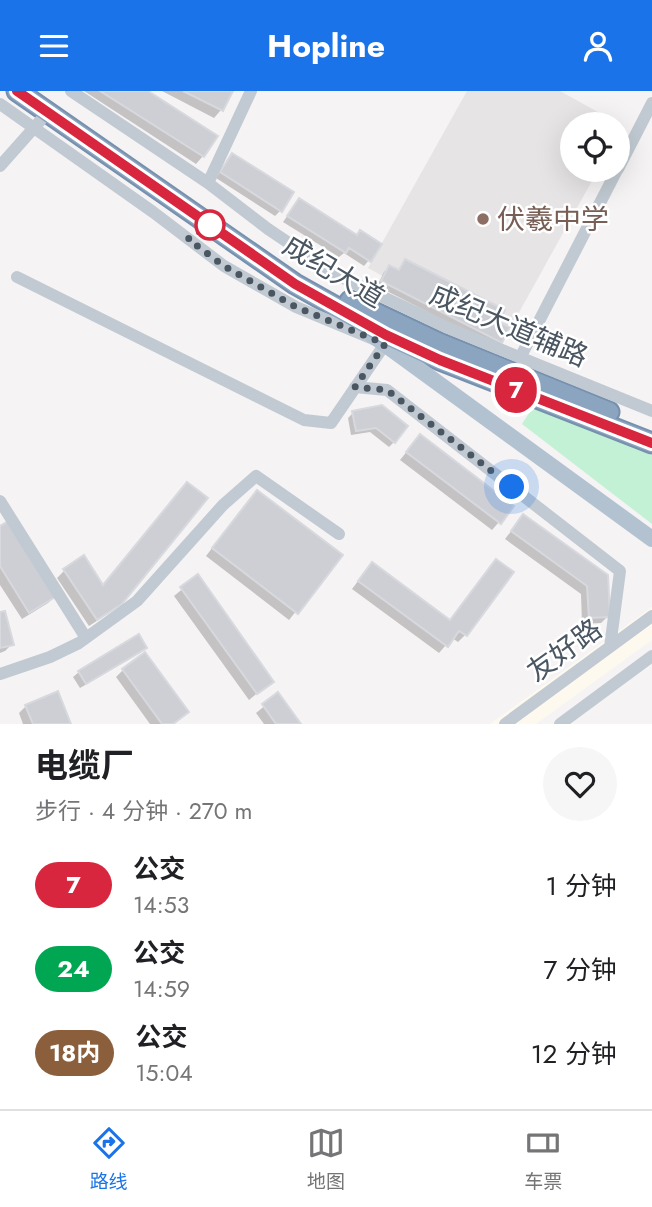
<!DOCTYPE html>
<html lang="zh">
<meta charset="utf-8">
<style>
body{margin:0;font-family:Jost,"Noto Sans SC",sans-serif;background:#f6f6f6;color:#202124;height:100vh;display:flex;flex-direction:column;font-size:26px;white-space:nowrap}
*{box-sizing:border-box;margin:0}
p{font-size:23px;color:#757577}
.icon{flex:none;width:38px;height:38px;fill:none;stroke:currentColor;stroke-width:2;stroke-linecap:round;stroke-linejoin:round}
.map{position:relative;height:633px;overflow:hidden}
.drawer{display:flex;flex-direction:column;background:#fff;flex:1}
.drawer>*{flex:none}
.badge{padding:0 14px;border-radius:23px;font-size:24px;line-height:46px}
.tools{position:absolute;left:560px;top:21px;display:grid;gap:14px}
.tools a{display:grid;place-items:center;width:70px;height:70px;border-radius:50%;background:#fff;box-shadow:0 7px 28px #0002;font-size:35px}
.you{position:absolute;width:35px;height:35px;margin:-18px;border:5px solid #fff;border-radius:50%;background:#1a73e8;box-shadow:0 0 0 10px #1a73e833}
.map>.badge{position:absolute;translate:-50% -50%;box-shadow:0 0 0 4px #fff}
.round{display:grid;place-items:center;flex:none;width:74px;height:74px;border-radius:37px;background:#f6f6f6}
.summary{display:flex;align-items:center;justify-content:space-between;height:119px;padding:0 35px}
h1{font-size:33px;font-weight:700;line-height:52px}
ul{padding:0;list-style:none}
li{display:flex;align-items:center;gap:21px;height:84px;padding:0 35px}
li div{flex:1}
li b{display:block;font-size:26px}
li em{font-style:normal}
li .badge{min-width:77px;font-weight:700;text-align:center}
header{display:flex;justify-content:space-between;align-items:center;height:91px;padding:0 35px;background:#1a73e8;color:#fff;font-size:32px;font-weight:700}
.tab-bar{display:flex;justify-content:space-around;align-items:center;height:98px;border-top:2px solid #e0e0e0;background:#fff;font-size:19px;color:#757577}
.tab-bar a{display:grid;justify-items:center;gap:4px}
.tab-bar .on{color:#1a73e8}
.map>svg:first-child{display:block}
.commercial{fill:#fdf9ef}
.education{fill:#e6e4e5}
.green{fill:#c3f1d5}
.shadow{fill:#0003}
.building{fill:#cdcfd5;stroke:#d7d9de;stroke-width:2}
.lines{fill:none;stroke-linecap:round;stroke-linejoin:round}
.highway-casing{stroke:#7690ad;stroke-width:23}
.minor{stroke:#c1cad2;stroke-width:12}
.major{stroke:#b3c2d1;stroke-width:16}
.highway{stroke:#8ba5c1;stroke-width:19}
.line-casing{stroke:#fff;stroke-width:16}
.line{stroke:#d7263d;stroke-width:10}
.walk{stroke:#4a5661;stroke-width:7;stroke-dasharray:0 12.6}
.education-dot{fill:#8d6e63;stroke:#fff;stroke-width:2.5}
.stop-dot{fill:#fff;stroke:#d7263d;stroke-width:3.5}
.labels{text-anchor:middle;stroke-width:5;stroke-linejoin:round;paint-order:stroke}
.education-label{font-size:28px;fill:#785e54;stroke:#fff;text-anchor:start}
.street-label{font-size:28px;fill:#4a5661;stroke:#fff}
</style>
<header><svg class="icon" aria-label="menu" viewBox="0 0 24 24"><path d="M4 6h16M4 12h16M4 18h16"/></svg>Hopline<svg class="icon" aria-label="person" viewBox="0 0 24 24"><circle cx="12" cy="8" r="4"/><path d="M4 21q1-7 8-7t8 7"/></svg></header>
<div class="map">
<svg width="652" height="633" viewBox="0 0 652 633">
<rect width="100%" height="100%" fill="#f5f3f3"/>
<!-- commercial -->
<path class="commercial" d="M652 516V549L536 633H490Z"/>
<!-- education -->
<path class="education" d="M467 0H560L623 35 618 44V33H572V79H598L502 252 368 177Z"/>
<!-- green -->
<path class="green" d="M533 316 652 364V433L522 333Z"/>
<!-- shadow -->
<path class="shadow" d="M84 0H144L215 45 203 65 196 73Z
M162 0H230L231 1 221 19 214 27Z
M232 64 280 120 275 125 216 87Z
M299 109 356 146 369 169 364 175 344 162 339 166 283 131Z
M405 170 497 231 501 251 496 256 377 195 384 181 389 176 398 180Z
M382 316 394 351 389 356 370 341 351 344 348 327 353 322Z
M413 353 499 431 492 439 400 369Z
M250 408 340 465 289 529 206 465Z
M523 425 606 485 608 525 601 532 582 533 581 503 505 448Z
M0 437 55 505 48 512 22 528 0 494Z
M496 470 511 481 465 544 458 551 452 547 439 562 352 498 365 481 449 531 489 477Z
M64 480 103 496 120 512 112 520 89 535 57 487Z
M197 486 272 590 249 609 174 505Z
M0 523 12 553 5 560 0 562Z
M145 556 140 562 80 597 73 586 79 581Z
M123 579 187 621 173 633H150L116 586Z
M278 604 299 633H264L256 622Z
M26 615 69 633H23L19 622Z"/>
<!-- building -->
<path class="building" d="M100 0H148L218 45 204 66Z
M183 0H233L223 20Z
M232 62 294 101 282 121 220 81Z
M299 107 357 144 360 139 382 153 371 171 349 157 346 162 287 125Z
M405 168 505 219 499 231 510 236 502 252 381 190 389 174 399 179Z
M382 314 408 335 395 352 376 337 356 340 352 320Z
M420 343 514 415 501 433 406 361Z
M187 391 208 407 122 513 97 529 63 478 84 464 103 494Z
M257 399 343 464 298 523 212 457Z
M523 423 608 484 610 526 589 527 587 495 511 440Z
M10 429 57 505 29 522 0 475V435Z
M496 468 514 481 467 545 459 540 448 556 358 490 372 471 450 529Z
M198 483 274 591 257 603 180 496Z
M5 520 14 554 0 557V521Z
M139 543 147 557 86 593 78 580Z
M145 561 189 621 173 633H162L122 578Z
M58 600 71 633H33L25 614Z
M278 601 301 633H276L262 613Z"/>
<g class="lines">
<!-- highway casing -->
<g class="highway-casing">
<path id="highway" d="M17 0 295 193 386 244 440 269 652 352
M350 210 439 252 609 321"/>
</g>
<!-- minor -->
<path class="minor" d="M71 0 208 92 268 138 335 183 448 237 652 320
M0 13 153 121 224 175 296 216 378 250
M0 75 48 21
M618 78 652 12
M208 92 251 0
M17 186 304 329 331 332 385 253
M520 267 617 79
M355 296 387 299 620 480 610 556
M0 410 86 547
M0 583 50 566 79 552 137 510 223 414 256 385 339 443
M505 633 652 525
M560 633 652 565"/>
<!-- major -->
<path class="major" d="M372 244 652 448"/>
<!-- highway -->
<use href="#highway" class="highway"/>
</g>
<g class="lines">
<!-- line casing -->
<g class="line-casing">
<path id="line" d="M17 0 295 193 386 244 440 269 652 352"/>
</g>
<!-- line -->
<use href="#line" class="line"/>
<!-- walk -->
<path class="walk" d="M210 134 188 148 224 175 296 216 385 253 355 296 387 299 512 396"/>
</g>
<!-- markers -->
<circle class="education-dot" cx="483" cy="128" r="7"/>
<circle class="stop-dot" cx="210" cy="134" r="14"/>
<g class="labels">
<!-- education labels -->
<g class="education-label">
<text x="497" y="138">伏羲中学</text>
</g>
<!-- street labels -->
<g class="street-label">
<text transform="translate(334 180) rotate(31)" y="10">成纪大道</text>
<text transform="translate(509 234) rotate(23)" y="10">成纪大道辅路</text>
<text transform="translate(564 559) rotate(-36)" y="10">友好路</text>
</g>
</g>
</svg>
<div class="tools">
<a><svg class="icon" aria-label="locate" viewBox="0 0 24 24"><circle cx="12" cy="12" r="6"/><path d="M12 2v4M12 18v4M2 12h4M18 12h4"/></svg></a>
</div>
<div class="you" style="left:512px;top:396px"></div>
<b class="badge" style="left:516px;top:299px;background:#d7263d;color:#fff">7</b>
</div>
<section class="drawer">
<div class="summary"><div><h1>电缆厂</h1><p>步行 · 4 分钟 · 270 m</p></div><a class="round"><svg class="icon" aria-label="heart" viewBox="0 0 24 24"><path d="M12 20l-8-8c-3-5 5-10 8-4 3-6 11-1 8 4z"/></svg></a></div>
<ul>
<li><span class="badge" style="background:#d7263d;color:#fff">7</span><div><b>公交</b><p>14:53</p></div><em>1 分钟</em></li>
<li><span class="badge" style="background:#00a651;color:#fff">24</span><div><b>公交</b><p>14:59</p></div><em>7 分钟</em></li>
<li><span class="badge" style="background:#8b5e3c;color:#fff">18内</span><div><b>公交</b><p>15:04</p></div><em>12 分钟</em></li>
</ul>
</section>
<nav class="tab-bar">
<a class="on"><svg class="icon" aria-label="directions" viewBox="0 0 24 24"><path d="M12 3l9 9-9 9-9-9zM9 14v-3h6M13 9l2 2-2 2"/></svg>路线</a>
<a><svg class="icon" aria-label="map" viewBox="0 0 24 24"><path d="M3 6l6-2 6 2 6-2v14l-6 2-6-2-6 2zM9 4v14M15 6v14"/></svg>地图</a>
<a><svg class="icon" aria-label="tickets" viewBox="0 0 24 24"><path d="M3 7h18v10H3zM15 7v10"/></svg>车票</a>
</nav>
